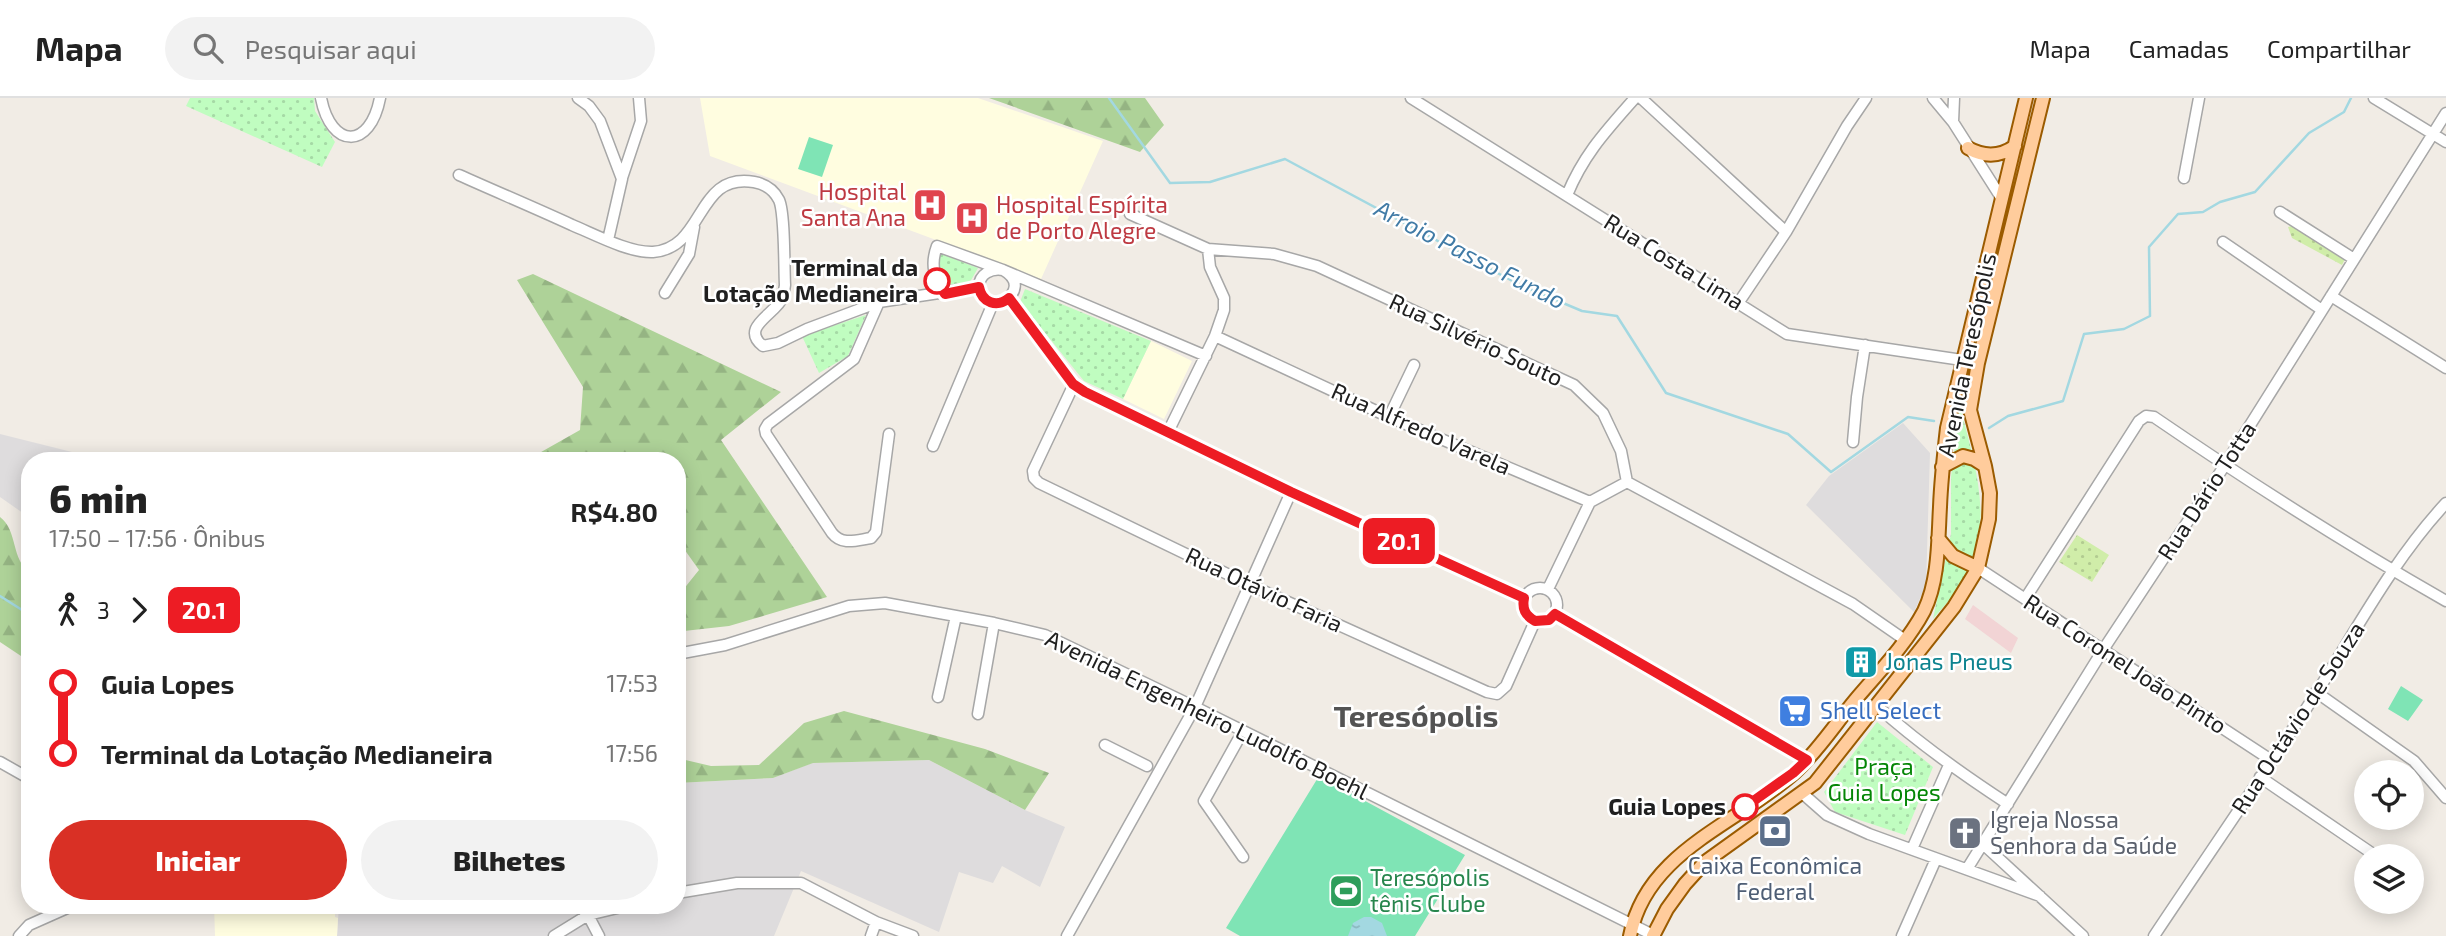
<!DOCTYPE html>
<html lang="pt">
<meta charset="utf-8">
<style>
body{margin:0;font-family:"Exo 2",sans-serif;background:#f2f2f2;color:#222;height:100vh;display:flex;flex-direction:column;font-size:26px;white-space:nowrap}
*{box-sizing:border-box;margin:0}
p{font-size:23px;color:#767676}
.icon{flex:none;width:38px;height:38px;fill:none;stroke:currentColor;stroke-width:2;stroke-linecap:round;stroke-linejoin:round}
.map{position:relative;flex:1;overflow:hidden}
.details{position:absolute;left:21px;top:354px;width:665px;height:462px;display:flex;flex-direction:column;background:#fff;border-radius:28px;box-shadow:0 4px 18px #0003}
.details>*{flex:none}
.badge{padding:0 14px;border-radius:10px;font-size:24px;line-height:46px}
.tools{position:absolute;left:2354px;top:662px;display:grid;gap:14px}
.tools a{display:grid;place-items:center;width:70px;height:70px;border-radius:50%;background:#fff;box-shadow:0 4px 18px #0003;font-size:35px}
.map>.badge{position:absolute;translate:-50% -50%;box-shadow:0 0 0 4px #fff}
.legs{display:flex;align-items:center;gap:10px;height:77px;padding:0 28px;font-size:23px}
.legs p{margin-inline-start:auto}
.summary{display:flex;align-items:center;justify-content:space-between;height:119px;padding:0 28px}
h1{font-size:38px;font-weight:800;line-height:52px}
.cta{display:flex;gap:14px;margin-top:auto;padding:14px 28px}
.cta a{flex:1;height:80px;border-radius:42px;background:#d93025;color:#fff;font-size:28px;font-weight:800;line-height:80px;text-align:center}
.cta a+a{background:#f2f2f2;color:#222}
ul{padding:0 28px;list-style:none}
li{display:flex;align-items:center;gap:24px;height:70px;font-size:26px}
li i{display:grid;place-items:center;width:10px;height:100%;margin:0 9px;background:currentColor}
li i::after{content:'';width:18px;height:18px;margin:-9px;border:5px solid;border-radius:50%;background:#fff}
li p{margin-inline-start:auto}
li:first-child i{background:linear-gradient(#0000 50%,currentColor 0)}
li:last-child i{background:linear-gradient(currentColor 50%,#0000 0)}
header{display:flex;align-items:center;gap:42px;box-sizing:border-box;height:98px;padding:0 35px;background:#fff;border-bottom:2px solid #e0e0e0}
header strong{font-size:33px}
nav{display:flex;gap:38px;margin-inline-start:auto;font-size:24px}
.search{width:490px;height:63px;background:#f2f2f2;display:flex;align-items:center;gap:18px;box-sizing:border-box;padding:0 24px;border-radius:38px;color:#767676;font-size:26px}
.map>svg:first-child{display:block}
.residential{fill:#dedcdd}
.commercial{fill:#f2d4d5}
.education{fill:#fffde0}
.grass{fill:url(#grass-dots)}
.forest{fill:url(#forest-firs)}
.park{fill:url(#park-dots)}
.pitch{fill:#7fe4b5}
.water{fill:url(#water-ripples)}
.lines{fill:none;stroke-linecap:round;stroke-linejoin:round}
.stream{stroke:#a3d8e1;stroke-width:2.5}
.minor-casing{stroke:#a7a7a7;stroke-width:13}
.major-casing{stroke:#9b5b00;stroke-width:16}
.minor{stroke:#fff;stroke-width:10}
.major{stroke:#ffcc9c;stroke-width:12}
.line-1-casing{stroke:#fff;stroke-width:16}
.line-1{stroke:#ed1c24;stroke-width:10}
.stop-1-dot{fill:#fff;stroke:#ed1c24;stroke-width:3.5}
.labels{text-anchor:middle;stroke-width:5;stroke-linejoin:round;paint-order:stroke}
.health-label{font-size:23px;fill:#be3a42;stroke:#fff;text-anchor:end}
.street-label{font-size:23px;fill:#202020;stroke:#fff}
.stop-label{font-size:23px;font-weight:bold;fill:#202020;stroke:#fff;text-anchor:end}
.culture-label{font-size:23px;fill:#0d838f;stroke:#fff;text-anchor:start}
.shop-label{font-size:23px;fill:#366cbe;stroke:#fff;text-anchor:start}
.park-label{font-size:23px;fill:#058606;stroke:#fff}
.worship-label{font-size:23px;fill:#5b616d;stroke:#fff;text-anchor:start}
.service-label{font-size:23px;fill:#4e5e75;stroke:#fff}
.leisure-label{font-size:23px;fill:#27864d;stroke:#fff;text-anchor:start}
.water-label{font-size:24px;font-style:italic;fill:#417ba6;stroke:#fff}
.district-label{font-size:30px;font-weight:bold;fill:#535353;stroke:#fff}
</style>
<header>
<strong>Mapa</strong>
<div class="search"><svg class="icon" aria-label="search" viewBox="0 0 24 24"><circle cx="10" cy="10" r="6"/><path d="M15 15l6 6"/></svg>Pesquisar aqui</div>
<nav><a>Mapa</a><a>Camadas</a><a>Compartilhar</a></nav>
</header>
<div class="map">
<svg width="2446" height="838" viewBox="0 0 2446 838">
<defs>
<pattern id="grass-dots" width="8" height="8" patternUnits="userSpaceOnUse" patternTransform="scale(1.75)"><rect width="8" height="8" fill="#d0eda9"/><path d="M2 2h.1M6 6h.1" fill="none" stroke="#b2cb91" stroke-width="1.8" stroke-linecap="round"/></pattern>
<pattern id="forest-firs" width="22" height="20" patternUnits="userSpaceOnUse" patternTransform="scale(1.75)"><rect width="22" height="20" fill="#aed298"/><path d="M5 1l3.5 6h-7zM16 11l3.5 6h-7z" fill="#95b483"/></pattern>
<pattern id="park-dots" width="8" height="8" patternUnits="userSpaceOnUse" patternTransform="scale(1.75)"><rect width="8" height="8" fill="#c0fdc0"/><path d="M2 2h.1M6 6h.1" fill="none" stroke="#a5d9a5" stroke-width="1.8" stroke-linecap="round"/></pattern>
<pattern id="water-ripples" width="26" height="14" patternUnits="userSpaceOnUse" patternTransform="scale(1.75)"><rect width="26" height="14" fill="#a3d8e1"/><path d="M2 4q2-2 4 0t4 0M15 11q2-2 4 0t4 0" fill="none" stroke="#8cb9c1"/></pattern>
</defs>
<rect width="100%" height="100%" fill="#f1ece5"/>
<!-- residential -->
<path class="residential" d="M1903 325 1930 355 1926 487 1914 514 1806 407 1829 378Z
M0 336 104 362H30V420L0 399Z
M929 662 1025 712 1065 729 1040 789 1002 768 993 785 959 774 939 834 801 773 774 838H337L339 807H677V685L773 680 812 665Z"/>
<!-- commercial -->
<path class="commercial" d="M1973 507 2018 540 2011 555 1965 521Z"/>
<!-- education -->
<path class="education" d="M700 0H978L1103 43 1041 181 710 58Z
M1151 243 1192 263 1164 321 1123 301Z
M214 807H335V819L338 820 337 838H215Z"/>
<!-- grass -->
<path class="grass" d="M2296 127 2346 159 2342 167 2292 140 2288 129Z
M2077 437 2109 457 2092 484 2059 464Z"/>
<!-- forest -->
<path class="forest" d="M989 0H1145L1164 27 1140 54Z
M533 176 781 294 721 342 827 499 729 528 684 533C668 504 681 495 699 472L677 441V362H527L580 332 583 289 517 182Z
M0 419C18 432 11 463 30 474V564L0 544Z
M844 613 985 651 1049 675 1025 712 929 662 813 665 773 680 677 685V660L711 668 759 667 804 625Z"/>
<!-- park -->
<path class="park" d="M190 0H314L315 13 335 44 322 69 186 8Z
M939 155 978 170 970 184 947 189C938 180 935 167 939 155Z
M1025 191 1151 243 1123 301 1084 283 1020 204Z
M866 217 848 258 819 275 802 238Z
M1960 308C1975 369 1997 428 1961 487 1953 499 1942 510 1933 521L1951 436V379Z
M1877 624 1933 669 1905 737 1835 714 1824 694Z"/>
<!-- pitch -->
<path class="pitch" d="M809 39 833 47 822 79 798 71Z
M2401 588 2423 602 2408 623 2388 611Z
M1319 678 1465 757 1415 838H1240L1226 830Z"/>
<!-- water -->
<path class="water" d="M1364 819H1371L1382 825 1387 838H1348L1353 825Z"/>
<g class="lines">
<!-- stream -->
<path class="stream" d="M1109 0 1170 85 1210 84 1285 61 1518 186 1582 213 1617 218 1666 295 1788 336 1831 374 1908 319 1934 323
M1989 330 2008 318 2063 303 2084 236 2124 231 2150 218 2149 149 2178 116 2203 114 2220 104 2255 94 2309 35 2344 14 2351 0
M0 498 30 517"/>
<!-- minor casing -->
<g class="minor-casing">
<path id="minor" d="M321 0C331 51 370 52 380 0
M578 0 589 8 600 23 622 81 608 142
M1411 0 1787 236 1962 262
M1641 0 1786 134
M1933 0 1953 24 2002 101
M2374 0 2446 44
M1953 24 1954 0
M459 77C497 94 535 110 572 127 594 136 629 155 653 154 706 150 695 74 754 84 765 86 774 92 779 102 785 115 784 170 785 187 785 188 783 198 783 199 776 216 739 229 763 248L778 245 807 231 879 204 979 189
M622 80 641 23 639 0
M2184 80 2199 0
M1567 97C1584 56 1606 33 1635 0
M2280 114 2354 161
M1130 116 1208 151 1274 156 1317 168 1574 287 1603 315 1621 353 1627 384 1853 506 1905 542
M2223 144 2322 212
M665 195 689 156 694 129
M945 196C934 179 930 167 937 148L1003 172C1039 193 981 224 979 189 979 176 991 170 1003 172L1206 258
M2331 198 2446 270
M1009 200 1074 286 1085 294 1291 394 1524 500
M879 204 854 261 768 326 765 331 766 336 832 435C842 448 857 442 871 440L876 434 889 336
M1739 204 1786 134 1847 28 1866 0
M1215 238 1389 319 1590 404
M1074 286 1033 373 1034 380 1039 385 1248 486 1487 594 1497 596 1506 588 1535 523
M1389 319 1414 267
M1168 334 1215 238 1224 212V200L1210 169 1208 151
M1853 344 1857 299 1865 247
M933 348 993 205
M1590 404 1627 384
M1978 470 2271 662
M1523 507a17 17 0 1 1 34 0a17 17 0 1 1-34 0Z
M1548 491 1590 404
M2025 501 2139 323 2146 318 2154 319C2249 384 2346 446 2446 503
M1555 516 1807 662
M677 556 725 547 849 508 885 505 994 525 1045 537 1195 609 1655 838
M2316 594 2414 663 2446 700
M938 599 956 518
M1877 608C1918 645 1962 676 2008 706
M978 616 994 525
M1238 642 1204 703 1243 759
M1105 647 1147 668
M0 664 30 681
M2260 679 2373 756
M1802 695 1827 717 1869 736 2040 798
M1983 746 2083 838
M1912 751 1949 667
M1967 771 2103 552 2225 367 2446 15
M677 795 737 785H801L876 824 913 838
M577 807 588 817 599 838
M19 838 29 827 74 807
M554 838 588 817 630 807
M871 838 876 824
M1067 838 1195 609 1291 394
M1902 838 1936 761
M2154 838C2208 757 2264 676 2317 594 2358 529 2394 461 2446 405"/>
</g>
<!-- major casing -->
<g class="major-casing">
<path id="major" d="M1968 50C1984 59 2000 59 2015 48
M1942 369 1963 358 1974 361 1985 368
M1938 440 1953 458 1978 470
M1630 838C1646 753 1738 726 1795 674 1818 653 1836 625 1856 601 1879 574 1907 545 1924 513 1939 482 1938 443 1940 409 1941 382 1944 356 1947 330L2026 0
M1653 838 1667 811 1685 786 1705 764 1815 685 1954 509 1978 470 1989 421 1990 395 1985 368 1970 312 1978 265 2043 0"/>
</g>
<!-- minor -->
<use href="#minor" class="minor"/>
<!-- major -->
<use href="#major" class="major"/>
</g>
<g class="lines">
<!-- line-1 casing -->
<g class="line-1-casing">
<path id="line-1" d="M937 183 945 196 979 189C982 205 997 210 1009 200L1073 286 1085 294 1291 394 1524 500C1522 511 1525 517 1535 523L1549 522 1555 516 1807 662 1793 675 1745 709"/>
</g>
<!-- line-1 -->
<use href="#line-1" class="line-1"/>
</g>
<!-- icons -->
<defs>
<g id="hospital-square" transform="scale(1.75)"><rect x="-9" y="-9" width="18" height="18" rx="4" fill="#e0444e" stroke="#fff"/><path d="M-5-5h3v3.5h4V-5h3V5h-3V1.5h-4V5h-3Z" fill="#fff"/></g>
<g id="building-square" transform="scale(1.75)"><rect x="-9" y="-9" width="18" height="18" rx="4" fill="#0f9aa8" stroke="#fff"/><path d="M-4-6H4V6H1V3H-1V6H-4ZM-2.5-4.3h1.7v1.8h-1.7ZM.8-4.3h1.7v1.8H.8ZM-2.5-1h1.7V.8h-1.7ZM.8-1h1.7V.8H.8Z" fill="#fff"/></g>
<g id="supermarket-square" transform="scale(1.75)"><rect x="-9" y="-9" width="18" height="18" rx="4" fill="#3f7fe0" stroke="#fff"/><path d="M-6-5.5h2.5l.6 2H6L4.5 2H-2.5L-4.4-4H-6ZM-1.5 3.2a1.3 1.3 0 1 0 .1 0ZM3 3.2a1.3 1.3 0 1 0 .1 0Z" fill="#fff"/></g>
<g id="bank-square" transform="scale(1.75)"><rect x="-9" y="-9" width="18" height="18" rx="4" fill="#5c6f8a" stroke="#fff"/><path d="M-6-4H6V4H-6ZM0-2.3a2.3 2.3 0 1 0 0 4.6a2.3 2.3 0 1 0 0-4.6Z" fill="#fff"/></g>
<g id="church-square" transform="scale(1.75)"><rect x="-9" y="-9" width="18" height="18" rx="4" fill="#6b7280" stroke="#fff"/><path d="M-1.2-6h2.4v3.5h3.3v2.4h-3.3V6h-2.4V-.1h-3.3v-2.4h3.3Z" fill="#fff"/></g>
<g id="stadium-square" transform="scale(1.75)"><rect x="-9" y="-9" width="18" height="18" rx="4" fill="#2e9e5b" stroke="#fff"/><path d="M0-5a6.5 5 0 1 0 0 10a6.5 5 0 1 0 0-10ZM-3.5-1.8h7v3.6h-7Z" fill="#fff"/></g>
</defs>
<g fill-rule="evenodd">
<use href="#hospital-square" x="930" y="107"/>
<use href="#hospital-square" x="972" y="120"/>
<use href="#building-square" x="1861" y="564"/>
<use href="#supermarket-square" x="1795" y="613"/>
<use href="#bank-square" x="1775" y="733"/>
<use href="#church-square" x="1965" y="735"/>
<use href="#stadium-square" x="1346" y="793"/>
</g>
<!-- markers -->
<g class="stop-1-dot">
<circle cx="937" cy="183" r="12"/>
<circle cx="1745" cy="709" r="12"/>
</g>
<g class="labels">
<!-- health labels -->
<g class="health-label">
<text x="906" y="102">Hospital<tspan x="906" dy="26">Santa Ana</tspan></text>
<text x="996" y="115" text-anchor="start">Hospital Espírita<tspan x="996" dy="26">de Porto Alegre</tspan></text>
</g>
<!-- street labels -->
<g class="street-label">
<text transform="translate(1674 164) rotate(32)" y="8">Rua Costa Lima</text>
<text transform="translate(1476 242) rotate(25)" y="8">Rua Silvério Souto</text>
<text transform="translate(1967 257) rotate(-78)" y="8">Avenida Teresópolis</text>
<text transform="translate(1421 331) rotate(24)" y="8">Rua Alfredo Varela</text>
<text transform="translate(2207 393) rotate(-57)" y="8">Rua Dário Totta</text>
<text transform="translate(1264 492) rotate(25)" y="8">Rua Otávio Faria</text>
<text transform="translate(2125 566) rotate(33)" y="8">Rua Coronel João Pinto</text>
<text transform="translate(1207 617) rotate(26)" y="8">Avenida Engenheiro Ludolfo Boehl</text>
<text transform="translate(2298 620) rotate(-57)" y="8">Rua Octávio de Souza</text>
</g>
<!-- stop labels -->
<g class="stop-label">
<text x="918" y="178">Terminal da<tspan x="918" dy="26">Lotação Medianeira</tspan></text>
<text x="1726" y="717">Guia Lopes</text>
</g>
<!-- culture labels -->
<g class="culture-label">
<text x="1885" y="572">Jonas Pneus</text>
</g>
<!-- shop labels -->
<g class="shop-label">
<text x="1820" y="621">Shell Select</text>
</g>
<!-- park labels -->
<g class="park-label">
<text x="1884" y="677">Praça<tspan x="1884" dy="26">Guia Lopes</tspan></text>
</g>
<!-- worship labels -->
<g class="worship-label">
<text x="1990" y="730">Igreja Nossa<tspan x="1990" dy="26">Senhora da Saúde</tspan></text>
</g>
<!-- service labels -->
<g class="service-label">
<text x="1775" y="776">Caixa Econômica<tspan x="1775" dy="26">Federal</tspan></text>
</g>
<!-- leisure labels -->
<g class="leisure-label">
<text x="1370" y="788">Teresópolis<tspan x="1370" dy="26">tênis Clube</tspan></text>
</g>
<!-- water labels -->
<g class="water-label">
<text transform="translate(1470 157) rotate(27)" y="8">Arroio Passo Fundo</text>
</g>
<!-- district labels -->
<g class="district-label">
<text x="1416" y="629">Teresópolis</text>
</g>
</g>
</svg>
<div class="tools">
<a><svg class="icon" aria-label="locate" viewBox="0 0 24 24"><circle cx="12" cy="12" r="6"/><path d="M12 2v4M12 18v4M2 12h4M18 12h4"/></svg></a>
<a><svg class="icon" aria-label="layers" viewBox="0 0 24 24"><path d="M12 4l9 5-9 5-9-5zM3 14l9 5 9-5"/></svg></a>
</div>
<b class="badge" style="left:1399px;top:443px;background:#ed1c24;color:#fff">20.1</b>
<section class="details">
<div class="summary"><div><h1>6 min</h1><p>17:50 – 17:56 · Ônibus</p></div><b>R$4.80</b></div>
<div class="legs"><svg class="icon" aria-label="walk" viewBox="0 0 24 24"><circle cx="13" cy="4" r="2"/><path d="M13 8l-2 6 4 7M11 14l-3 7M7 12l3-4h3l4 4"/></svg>3<svg class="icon" aria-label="forward" viewBox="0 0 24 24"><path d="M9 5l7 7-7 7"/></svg><b class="badge" style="background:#ed1c24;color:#fff">20.1</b></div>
<ul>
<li><i style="color:#ed1c24"></i><b>Guia Lopes</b><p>17:53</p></li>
<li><i style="color:#ed1c24"></i><b>Terminal da Lotação Medianeira</b><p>17:56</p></li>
</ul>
<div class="cta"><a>Iniciar</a><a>Bilhetes</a></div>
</section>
</div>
